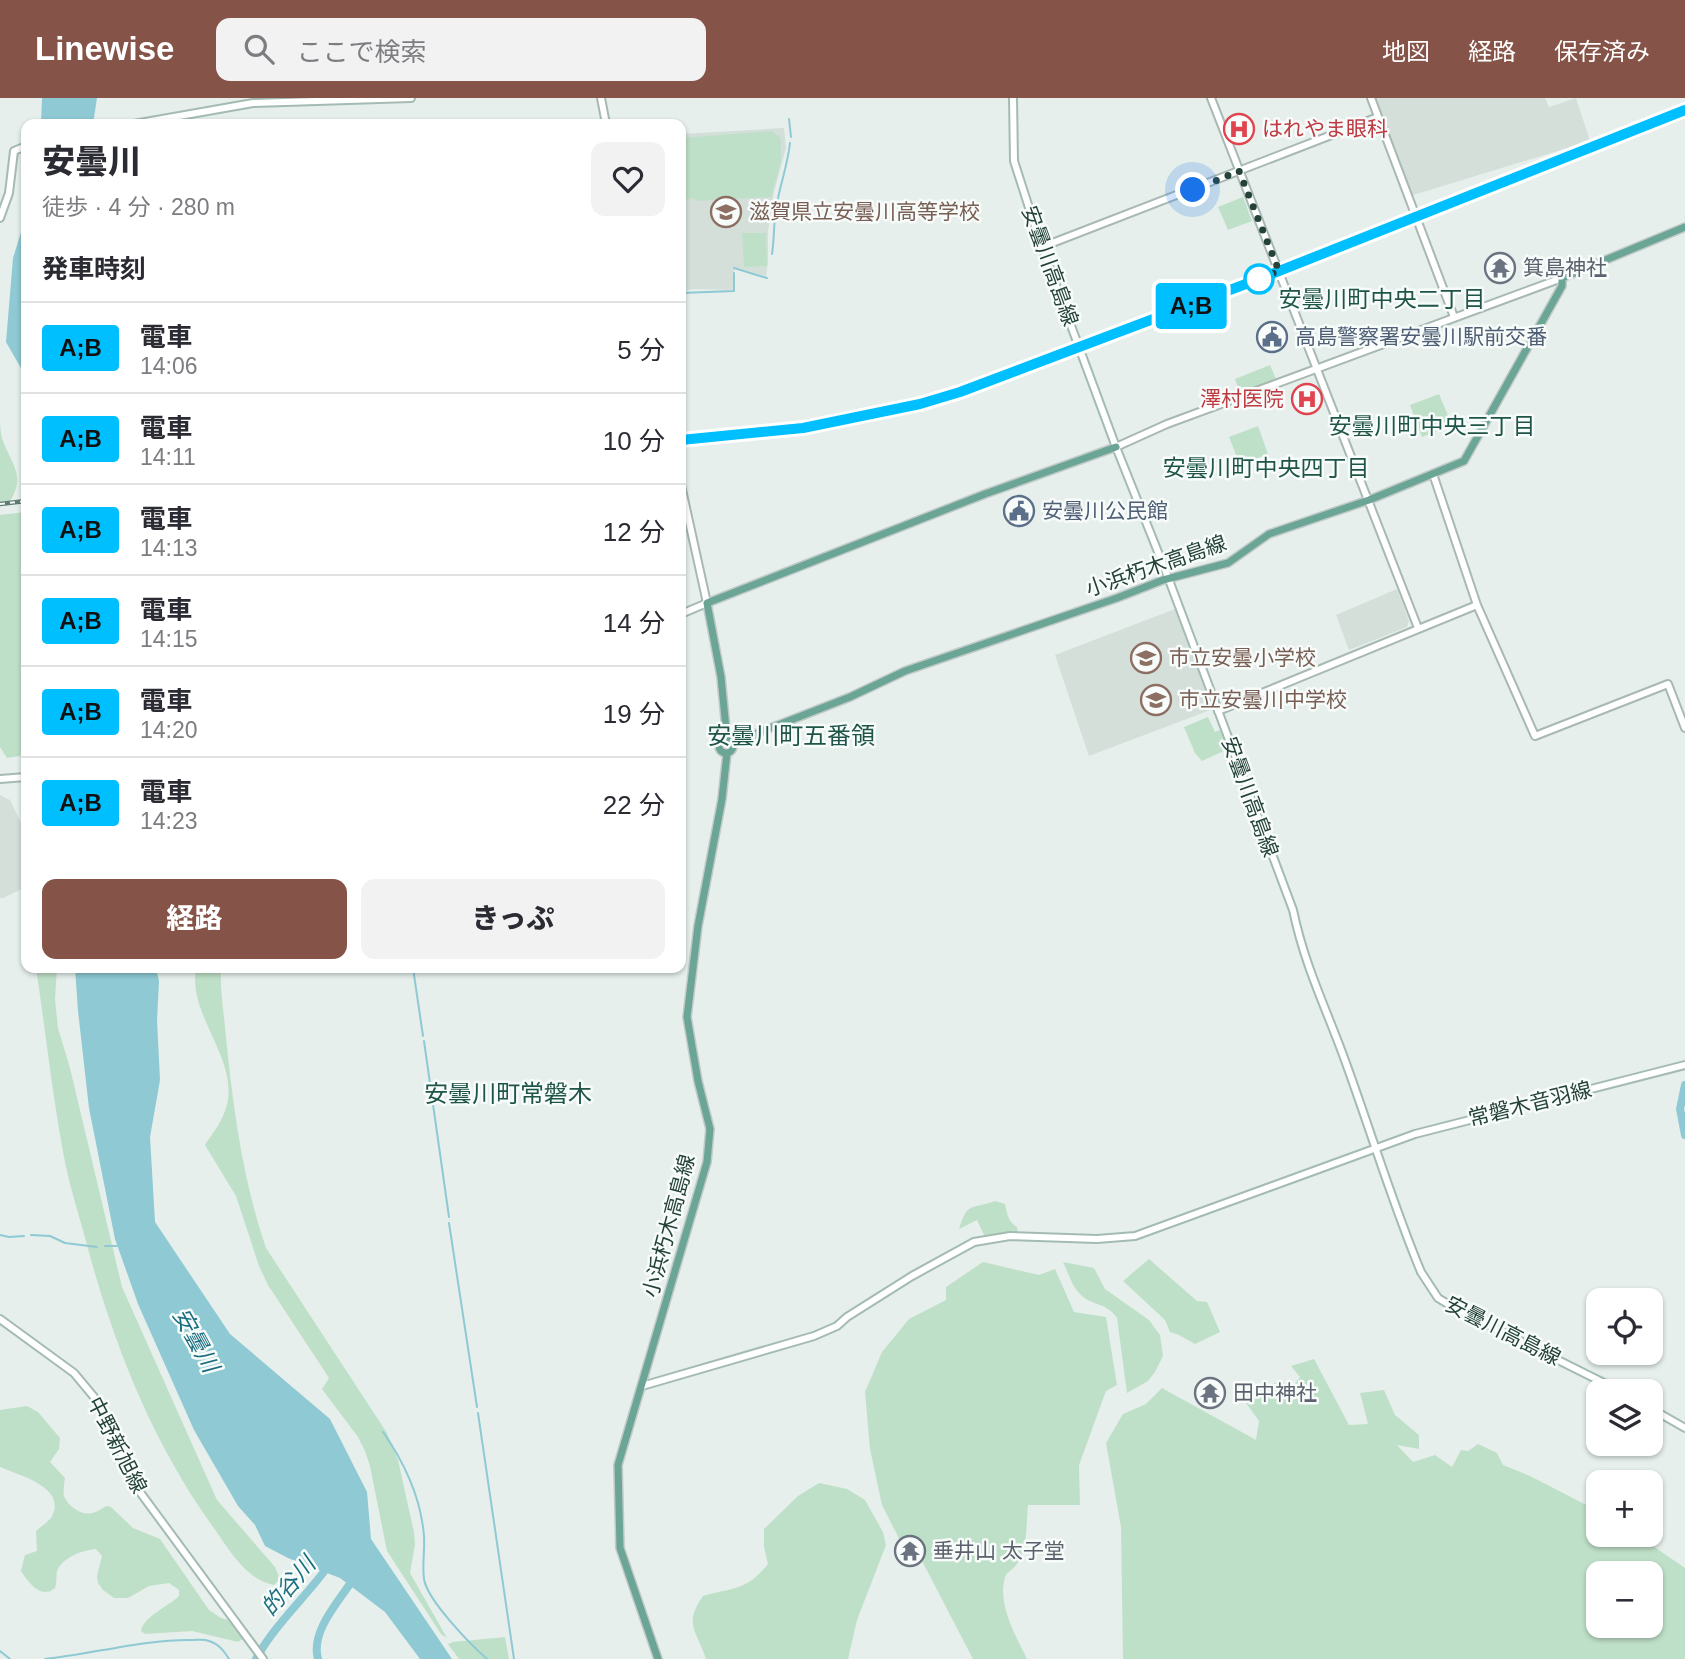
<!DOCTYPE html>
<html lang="ja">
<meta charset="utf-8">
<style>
body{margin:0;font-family:Helvetica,"Noto Sans JP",sans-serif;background:#f2f2f3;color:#2b2b33;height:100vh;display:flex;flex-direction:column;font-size:26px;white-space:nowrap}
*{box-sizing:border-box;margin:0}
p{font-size:23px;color:#7c7c81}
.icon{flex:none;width:38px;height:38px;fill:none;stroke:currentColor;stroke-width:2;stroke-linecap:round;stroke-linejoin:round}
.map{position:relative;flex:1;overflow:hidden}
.side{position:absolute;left:21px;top:21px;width:665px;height:854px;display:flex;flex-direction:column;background:#fff;border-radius:14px;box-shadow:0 2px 5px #0004}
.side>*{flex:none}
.badge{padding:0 14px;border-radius:5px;font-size:24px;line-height:46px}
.buttons{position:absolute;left:1586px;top:1190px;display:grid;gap:14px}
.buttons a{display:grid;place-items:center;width:77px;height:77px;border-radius:14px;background:#fff;box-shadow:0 2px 5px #0004;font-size:35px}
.you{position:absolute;width:35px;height:35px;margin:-18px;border:5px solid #fff;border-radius:50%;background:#1a73e8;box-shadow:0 0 0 10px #1a73e833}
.map>.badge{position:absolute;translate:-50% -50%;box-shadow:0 0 0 4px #fff}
h2{padding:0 21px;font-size:26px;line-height:63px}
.round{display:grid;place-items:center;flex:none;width:74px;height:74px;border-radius:14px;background:#f2f2f3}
.head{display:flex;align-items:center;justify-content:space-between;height:119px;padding:0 21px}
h1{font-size:33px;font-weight:800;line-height:52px}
.cta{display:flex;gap:14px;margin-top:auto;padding:14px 21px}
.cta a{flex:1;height:80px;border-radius:14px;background:#855347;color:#fff;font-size:28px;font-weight:800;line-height:80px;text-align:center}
.cta a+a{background:#f2f2f3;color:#2b2b33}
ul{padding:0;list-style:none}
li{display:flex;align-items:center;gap:21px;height:91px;padding:0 21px;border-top:2px solid #e1e1e2}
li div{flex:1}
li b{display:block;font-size:26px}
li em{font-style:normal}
li .badge{min-width:77px;font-weight:700;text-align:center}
header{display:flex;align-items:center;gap:42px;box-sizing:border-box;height:98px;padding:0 35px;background:#855347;color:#fff}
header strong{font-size:33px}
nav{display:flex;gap:38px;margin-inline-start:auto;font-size:24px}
.search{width:490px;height:63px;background:#f2f2f3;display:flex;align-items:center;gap:18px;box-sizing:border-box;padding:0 24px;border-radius:14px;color:#7c7c81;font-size:26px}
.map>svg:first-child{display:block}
.built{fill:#d4dfda}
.green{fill:#bfe0c8;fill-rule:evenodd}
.water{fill:#8ec9d4}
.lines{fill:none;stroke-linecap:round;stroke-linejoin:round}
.stream{stroke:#8ec9d4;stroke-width:2}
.river{stroke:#8ec9d4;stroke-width:8}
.tertiary-casing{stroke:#a8b8b2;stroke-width:10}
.secondary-casing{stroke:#a4bbb3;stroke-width:10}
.primary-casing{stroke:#c2cac8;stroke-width:10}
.tertiary{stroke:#fff;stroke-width:6}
.secondary{stroke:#fff;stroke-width:6}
.primary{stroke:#6aa596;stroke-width:7}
.rail-casing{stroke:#5f7d75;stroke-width:4.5}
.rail{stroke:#f7fbf9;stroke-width:2;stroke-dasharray:5;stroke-linecap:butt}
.line-casing{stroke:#fff;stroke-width:16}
.line{stroke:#00bfff;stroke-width:10}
.walk{stroke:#24423a;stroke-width:7;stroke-dasharray:0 12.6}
.stop-dot{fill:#fff;stroke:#00bfff;stroke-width:3.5}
.labels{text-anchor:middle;stroke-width:5;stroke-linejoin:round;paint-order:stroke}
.health-label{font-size:21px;fill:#be3a42;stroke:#f7fbf9;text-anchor:start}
.education-label{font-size:21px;fill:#785e54;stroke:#f7fbf9;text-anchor:start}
.street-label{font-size:21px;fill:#24423a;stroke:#f7fbf9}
.worship-label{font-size:21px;fill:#5b616d;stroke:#f7fbf9;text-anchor:start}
.service-label{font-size:21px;fill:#4e5e75;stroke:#f7fbf9;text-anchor:start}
.neighbourhood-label{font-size:23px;fill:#1f5548;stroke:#f7fbf9}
.water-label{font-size:23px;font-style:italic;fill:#1c6f80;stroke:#f7fbf9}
.quarter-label{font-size:24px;fill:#1f5548;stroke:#f7fbf9}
</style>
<header>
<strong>Linewise</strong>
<div class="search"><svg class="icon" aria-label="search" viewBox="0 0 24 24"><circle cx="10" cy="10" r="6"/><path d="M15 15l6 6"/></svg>ここで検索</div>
<nav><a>地図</a><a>経路</a><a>保存済み</a></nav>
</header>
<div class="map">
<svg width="1685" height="1561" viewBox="0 0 1685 1561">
<rect width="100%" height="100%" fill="#e6efeb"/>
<!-- built -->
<path class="built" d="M1373 0H1545L1549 9 1576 0 1590 43 1410 98Z
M784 30 786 50 774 94 768 133V165L766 178 734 169V192L693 191 681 194V36Z
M1397 491 1409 523 1407 529 1349 552 1336 517Z
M1175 511 1213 611 1089 658 1055 557Z
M0 697 10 702 21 725 26 771V784L22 791 3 800H0Z"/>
<!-- green -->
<path class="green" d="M772 33 781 40V64L771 99 695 103 694 100 681 102V40Z
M1243 99 1252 123 1228 132 1218 109Z
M742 135H766L767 168 744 169Z
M1270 267 1276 281 1240 295 1235 281Z
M1439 296 1452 327 1422 339 1410 307Z
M0 315C0 324 0 335 3 343 13 369 26 378 9 405L0 404Z
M1258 328 1268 356 1240 367 1229 339Z
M26 414V657L7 660 0 649V417Z
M1208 619 1215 634 1220 632 1228 651 1202 663 1195 655 1184 629Z
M36 870H57L55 901 58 930 70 970 122 1189 217 1402 275 1469 280 1481 274 1487C244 1481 228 1449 211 1426 149 1339 111 1239 84 1136 78 1114 71 1092 66 1069 53 1004 46 936 36 870Z
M196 870H221C220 893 224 917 226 939 233 1010 243 1083 266 1150L387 1335 398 1362 414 1434 415 1446 410 1475 447 1540 441 1536 387 1453 370 1368 365 1353 358 1339 322 1291 329 1280 268 1187 259 1168 236 1098 205 1047C212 1036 221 1025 225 1013 243 964 187 919 196 870Z
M995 1103 1005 1106C1007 1115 1008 1124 1017 1129L1018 1136 985 1139 977 1122 959 1131C968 1103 970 1112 995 1103Z
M1149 1161 1197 1203 1207 1204 1220 1234 1195 1246 1179 1237 1170 1234 1165 1222 1123 1183Z
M983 1164 1039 1177 1055 1171 1074 1214 1106 1219 1117 1287 1106 1293 1079 1367 1080 1407H1028C1026 1426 1028 1450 1017 1466 1012 1473 1006 1473 1004 1483 999 1510 1016 1538 1027 1561H973L921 1461 911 1464 882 1407 870 1351 865 1294 882 1254 909 1221 946 1202V1189Z
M1063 1164 1094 1170 1105 1191 1149 1222 1160 1237 1163 1258 1155 1274 1148 1283 1127 1295 1117 1220C1105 1203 1092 1209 1079 1195 1072 1188 1068 1174 1063 1164Z
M1314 1261 1349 1327 1368 1326 1360 1295 1384 1292 1395 1317 1419 1337V1351L1397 1347 1413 1364 1435 1357 1452 1369 1461 1352 1468 1353 1478 1346 1497 1355 1503 1367 1530 1378 1598 1413V1437H1637L1685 1470V1561H1123L1121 1429 1106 1345 1123 1316 1146 1306 1162 1290 1256 1342 1259 1323 1238 1294 1279 1284 1294 1287 1300 1279 1291 1268ZM1598 1475H1650V1528H1598Z
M27 1308 38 1314 60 1340 59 1351 50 1364 65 1380C64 1386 63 1393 64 1398 68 1408 81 1418 92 1415 98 1414 102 1410 107 1408L111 1409 133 1430 160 1441 209 1512 221 1520 238 1525 244 1540 238 1544 192 1533 145 1536 141 1533C144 1518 169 1508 179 1498V1492L169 1485 149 1488 128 1500H114L103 1492 98 1485 97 1478 102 1458 96 1451C83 1452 63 1459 57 1473 56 1478 57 1484 55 1490 41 1502 29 1485 21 1473L25 1457 37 1453 36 1433C41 1428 49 1424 52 1418 67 1389 18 1377 0 1369V1312Z
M819 1385 847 1391 865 1402 883 1434 886 1447 857 1522 848 1561H706C697 1533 683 1527 703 1498 734 1489 746 1493 768 1466L764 1449V1431L798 1398Z
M505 1539 509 1561H459L448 1546 453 1544Z"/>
<!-- water -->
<path class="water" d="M42 0H97L93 26H41Z
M26 118V279L6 244 13 160Z
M75 870H156L159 883 157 922 160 982 150 1039 155 1124 230 1236 330 1321 367 1394 371 1441 452 1561H420L385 1514 340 1480 288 1460 265 1448 255 1427 238 1408 194 1332 138 1206 115 1141 89 1010 78 913Z"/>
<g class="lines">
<!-- stream -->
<path class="stream" d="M789 21 791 39
M772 156C775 137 773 119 778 100 782 81 788 64 790 45
M734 170 767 180
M681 195 734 193V175
M413 870 423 938
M424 943 449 1119
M449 1125 477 1309
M0 1137 9 1139 24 1138
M31 1137 50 1138 65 1145 97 1149
M105 1148H117
M478 1315 514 1561
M383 1334C404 1364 421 1401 424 1438 425 1452 422 1467 424 1481 427 1502 471 1547 487 1561
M0 1553 10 1561
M45 1561C94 1556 143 1541 193 1542 199 1542 204 1541 209 1543 219 1546 224 1553 229 1561"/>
<!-- river -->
<path class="river" d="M1685 987 1680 1011 1685 1037
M256 1561C275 1526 306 1499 329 1467
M318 1561C310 1533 340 1502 354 1480"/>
<!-- tertiary casing -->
<g class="tertiary-casing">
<path id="tertiary" d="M601 0 606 26
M1211 0 1418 530
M1371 0 1454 219
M1042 149 1378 19
M1116 349 1167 326 1562 180
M1433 376 1477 507 1535 638 1668 586 1685 630
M681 387 707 505
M1218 613 1477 507"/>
</g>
<!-- secondary casing -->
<g class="secondary-casing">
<path id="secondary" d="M1013 0 1014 63 1040 144 1116 349 1166 474 1293 812C1305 870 1328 914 1347 968 1372 1037 1393 1107 1421 1174L1438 1200 1456 1211 1620 1293
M134 26 253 5 411 0
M0 120 9 95 14 53 26 48
M681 516 707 505
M0 681 26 679
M0 1221 74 1275 94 1299 103 1313 134 1386 263 1561
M642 1288 814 1238 837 1228 847 1219 912 1178 974 1144 1010 1138 1097 1141 1135 1138 1415 1036 1685 967
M1650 1310 1685 1330"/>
</g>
<!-- primary casing -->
<g class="primary-casing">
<path id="primary" d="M727 641 721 579 707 505 985 396 1116 349
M719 648a7 7 0 1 1 14 0a7 7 0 1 1-14 0Z
M732 645 850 599 905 573 1117 500 1163 482 1228 465 1269 436 1369 402 1464 363 1562 188V180L1685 129
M658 1561 620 1450 618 1367 707 1064 710 1031 698 983 687 919 698 828 722 701 727 655"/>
</g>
<!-- tertiary -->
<use href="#tertiary" class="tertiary"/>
<!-- secondary -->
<use href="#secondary" class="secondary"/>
<!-- primary -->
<use href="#primary" class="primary"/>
<!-- rail casing -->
<g class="rail-casing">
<path id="rail" d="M681 342 803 330 920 306 960 294 1259 182 1685 12
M0 406 26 403"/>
</g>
<!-- rail -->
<use href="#rail" class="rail"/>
</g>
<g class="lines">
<!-- line casing -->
<g class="line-casing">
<path id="line" d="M681 342 803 330 920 306 960 294 1259 181 1685 12"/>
</g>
<!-- line -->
<use href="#line" class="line"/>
<!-- walk -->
<path class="walk" d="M1193 92 1239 73 1279 173 1259 181"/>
</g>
<!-- icons -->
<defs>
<g id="hospital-ring" transform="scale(1.575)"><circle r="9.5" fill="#f7fbf9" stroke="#e0444e" stroke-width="1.5"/><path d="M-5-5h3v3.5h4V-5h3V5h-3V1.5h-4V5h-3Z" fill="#e0444e"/></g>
<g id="school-ring" transform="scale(1.575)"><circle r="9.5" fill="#f7fbf9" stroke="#8d6e63" stroke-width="1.5"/><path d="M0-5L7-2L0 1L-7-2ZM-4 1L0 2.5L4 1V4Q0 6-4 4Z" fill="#8d6e63"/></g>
<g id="temple-ring" transform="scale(1.575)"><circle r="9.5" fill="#f7fbf9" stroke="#6b7280" stroke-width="1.5"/><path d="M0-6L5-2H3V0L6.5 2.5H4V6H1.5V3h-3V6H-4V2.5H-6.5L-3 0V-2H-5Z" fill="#6b7280"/></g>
<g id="civic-ring" transform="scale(1.575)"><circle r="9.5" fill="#f7fbf9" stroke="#5c6f8a" stroke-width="1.5"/><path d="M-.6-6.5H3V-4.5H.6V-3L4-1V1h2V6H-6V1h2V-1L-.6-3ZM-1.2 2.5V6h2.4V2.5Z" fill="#5c6f8a"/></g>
</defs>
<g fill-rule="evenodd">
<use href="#hospital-ring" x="1239" y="31"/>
<use href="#school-ring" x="726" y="114"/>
<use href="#temple-ring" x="1500" y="170"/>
<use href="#civic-ring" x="1272" y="239"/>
<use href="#hospital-ring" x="1307" y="301"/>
<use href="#civic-ring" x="1019" y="413"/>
<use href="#school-ring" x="1146" y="560"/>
<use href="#school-ring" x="1156" y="602"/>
<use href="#temple-ring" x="1210" y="1295"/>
<use href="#temple-ring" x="910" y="1453"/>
</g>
<!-- markers -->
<circle class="stop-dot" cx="1259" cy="181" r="14"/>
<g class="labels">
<!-- health labels -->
<g class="health-label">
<text x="1262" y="38">はれやま眼科</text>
<text x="1284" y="308" text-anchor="end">澤村医院</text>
</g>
<!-- education labels -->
<g class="education-label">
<text x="749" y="121">滋賀県立安曇川高等学校</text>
<text x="1169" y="567">市立安曇小学校</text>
<text x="1179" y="609">市立安曇川中学校</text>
</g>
<!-- street labels -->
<g class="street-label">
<text transform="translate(1050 168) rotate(70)" y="7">安曇川高島線</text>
<text transform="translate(1156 468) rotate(-19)" y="7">小浜朽木高島線</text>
<text transform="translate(1250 699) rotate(70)" y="7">安曇川高島線</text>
<text transform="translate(1530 1006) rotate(-14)" y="7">常磐木音羽線</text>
<text transform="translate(669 1128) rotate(-75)" y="7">小浜朽木高島線</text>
<text transform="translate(1503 1233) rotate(27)" y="7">安曇川高島線</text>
<text transform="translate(117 1347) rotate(63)" y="7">中野新旭線</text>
</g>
<!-- worship labels -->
<g class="worship-label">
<text x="1523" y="177">箕島神社</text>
<text x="1233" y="1302">田中神社</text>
<text x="933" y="1460">垂井山 太子堂</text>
</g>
<!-- service labels -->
<g class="service-label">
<text x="1295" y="246">高島警察署安曇川駅前交番</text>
<text x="1042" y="420">安曇川公民館</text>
</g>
<!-- neighbourhood labels -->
<g class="neighbourhood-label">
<text x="1382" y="209">安曇川町中央二丁目</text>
<text x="1432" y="336">安曇川町中央三丁目</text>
<text x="1266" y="378">安曇川町中央四丁目</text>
</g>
<!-- water labels -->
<g class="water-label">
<text transform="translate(196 1242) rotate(61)" y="8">安曇川</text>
<text transform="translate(288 1488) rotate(-49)" y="8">的谷川</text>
</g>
<!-- quarter labels -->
<g class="quarter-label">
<text x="791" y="646">安曇川町五番領</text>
<text x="508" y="1004">安曇川町常磐木</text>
</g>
</g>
</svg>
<div class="buttons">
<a><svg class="icon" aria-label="locate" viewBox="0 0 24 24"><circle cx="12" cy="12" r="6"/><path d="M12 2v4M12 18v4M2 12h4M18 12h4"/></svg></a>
<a><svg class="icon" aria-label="layers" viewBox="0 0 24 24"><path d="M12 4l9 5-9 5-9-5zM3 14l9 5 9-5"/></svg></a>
<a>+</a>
<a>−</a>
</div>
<div class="you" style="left:1193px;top:92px"></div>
<b class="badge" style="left:1191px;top:208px;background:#00bfff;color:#111">A;B</b>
<section class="side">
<div class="head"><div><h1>安曇川</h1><p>徒歩 · 4 分 · 280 m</p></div><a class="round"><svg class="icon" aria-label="heart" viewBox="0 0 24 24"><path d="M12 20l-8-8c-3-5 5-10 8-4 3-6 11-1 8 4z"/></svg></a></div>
<h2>発車時刻</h2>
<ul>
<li><span class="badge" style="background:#00bfff;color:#111">A;B</span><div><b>電車</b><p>14:06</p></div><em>5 分</em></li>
<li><span class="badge" style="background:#00bfff;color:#111">A;B</span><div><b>電車</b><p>14:11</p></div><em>10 分</em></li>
<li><span class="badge" style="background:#00bfff;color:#111">A;B</span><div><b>電車</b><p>14:13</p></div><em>12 分</em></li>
<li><span class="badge" style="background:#00bfff;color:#111">A;B</span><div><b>電車</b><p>14:15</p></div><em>14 分</em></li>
<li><span class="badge" style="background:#00bfff;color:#111">A;B</span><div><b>電車</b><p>14:20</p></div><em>19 分</em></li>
<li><span class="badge" style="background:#00bfff;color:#111">A;B</span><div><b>電車</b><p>14:23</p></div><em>22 分</em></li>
</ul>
<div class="cta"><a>経路</a><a>きっぷ</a></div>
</section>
</div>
